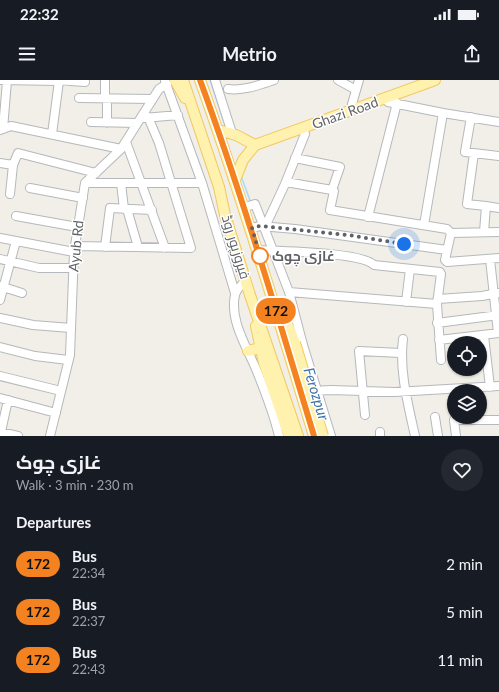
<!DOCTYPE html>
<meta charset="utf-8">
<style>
body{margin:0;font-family:Lato,Cairo,sans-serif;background:#242831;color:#f1f3f6;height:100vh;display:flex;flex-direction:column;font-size:15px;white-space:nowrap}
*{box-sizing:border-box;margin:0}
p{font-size:13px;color:#9ea1a6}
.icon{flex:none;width:22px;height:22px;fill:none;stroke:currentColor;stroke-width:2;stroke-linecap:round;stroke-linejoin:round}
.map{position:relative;height:356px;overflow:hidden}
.drawer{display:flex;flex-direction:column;background:#171b24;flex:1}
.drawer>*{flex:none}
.badge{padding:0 8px;border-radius:13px;font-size:14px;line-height:26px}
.tools{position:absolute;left:447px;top:256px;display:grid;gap:8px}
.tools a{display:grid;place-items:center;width:40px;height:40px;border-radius:50%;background:#171b24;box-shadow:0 1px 3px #0004;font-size:20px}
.you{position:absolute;width:20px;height:20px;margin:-10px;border:3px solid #fff;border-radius:50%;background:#1a73e8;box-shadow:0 0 0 6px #1a73e833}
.map>.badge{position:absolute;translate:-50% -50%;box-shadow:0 0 0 2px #fff}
h2{padding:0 16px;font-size:15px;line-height:36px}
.round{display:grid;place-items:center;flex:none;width:42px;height:42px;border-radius:21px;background:#242831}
.head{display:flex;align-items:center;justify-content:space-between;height:68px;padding:0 16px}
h1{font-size:19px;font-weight:700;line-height:30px}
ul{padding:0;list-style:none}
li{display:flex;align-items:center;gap:12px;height:48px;padding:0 16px}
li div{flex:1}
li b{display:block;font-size:15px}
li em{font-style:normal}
li .badge{min-width:44px;font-weight:700;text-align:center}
.status{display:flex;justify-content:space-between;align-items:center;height:28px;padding:0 20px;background:#171b24;direction:ltr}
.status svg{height:11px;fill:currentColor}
header{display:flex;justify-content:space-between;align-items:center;height:52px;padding:0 16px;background:#171b24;font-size:18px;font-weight:700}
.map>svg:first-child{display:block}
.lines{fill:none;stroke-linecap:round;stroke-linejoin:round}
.stream{stroke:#aadaff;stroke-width:1.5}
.minor-casing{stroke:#b5b8bc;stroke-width:10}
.major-casing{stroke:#f2c960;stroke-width:12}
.minor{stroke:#fff;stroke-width:8}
.major{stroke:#fff2af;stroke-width:10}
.major-bridge-casing{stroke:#f2c960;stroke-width:12;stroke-linecap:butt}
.major-bridge{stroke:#fff2af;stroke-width:10}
.line-casing{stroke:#fff;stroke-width:9}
.line{stroke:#f58220;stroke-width:6}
.walk{stroke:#5f6368;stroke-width:4;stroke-dasharray:0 7.2}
.stop-dot{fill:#fff;stroke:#f58220;stroke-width:2}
.labels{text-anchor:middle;stroke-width:3;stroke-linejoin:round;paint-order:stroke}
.street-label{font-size:14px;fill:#5f6368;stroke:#fff}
.stop-label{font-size:14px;font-weight:bold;fill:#5f6368;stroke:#fff;text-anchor:start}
.water-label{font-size:15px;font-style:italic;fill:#4174aa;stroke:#fff}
</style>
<div class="status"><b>22:32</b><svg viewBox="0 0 49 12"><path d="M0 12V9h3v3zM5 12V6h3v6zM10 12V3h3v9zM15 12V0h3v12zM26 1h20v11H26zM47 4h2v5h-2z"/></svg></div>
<header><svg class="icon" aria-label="menu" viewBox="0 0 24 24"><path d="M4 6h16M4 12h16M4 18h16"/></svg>Metrio<svg class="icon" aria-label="share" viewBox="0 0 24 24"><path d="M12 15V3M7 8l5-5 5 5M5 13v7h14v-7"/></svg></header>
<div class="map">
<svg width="499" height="356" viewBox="0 0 499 356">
<rect width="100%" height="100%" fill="#f1efe8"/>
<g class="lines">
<!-- stream -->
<path class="stream" d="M210 0 226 48
M241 96 251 123"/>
<!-- minor casing -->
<g class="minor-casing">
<path id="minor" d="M0 0 59 1 70 0
M105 0V19
M215 0 232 53
M338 0 356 10
M70 1 85 2
M165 1 202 103 235 213
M228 9C244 11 259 5 274 0
M79 18 152 19
M388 18V22L443 33 499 42
M354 29 352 24 359 0
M471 37 465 72 499 76
M144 38 178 35
M91 42 137 43
M107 43V24
M3 49 7 1
M0 50 11 46 121 69
M52 54 59 1
M126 62 165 168
M474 73 467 124 486 126
M0 83 13 85 18 73 96 93
M286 102 332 110 340 87 295 78
M85 103H202
M121 103 124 129
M30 108 83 118
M332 110 334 111 330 130 447 149 451 153
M10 114 13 85
M245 127 255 124 289 212 303 265 331 356
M127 129 138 167
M16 136 77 147
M368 137 397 23
M424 145 443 33
M265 147 285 104 305 54 303 48
M252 148 260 146 295 149 447 170
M484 152 486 126 499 128
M499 152 451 153 445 180 447 182 499 178
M0 158 74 172
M75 166 191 168 159 63 148 37
M105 167 110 128 152 130
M258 170C279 171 362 172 374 185L440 192 441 194 437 224
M0 179 39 188H73
M490 179 498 253
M246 200C242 204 236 210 235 215 229 242 249 270 258 294 266 314 274 335 279 356
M0 206 22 213
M289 212 437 224 441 280
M438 219 482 216 498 213
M0 220 16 161
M406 222 410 189
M0 238 33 245 71 248
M437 243 499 235
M484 256 490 307
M403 259C399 291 408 324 415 356
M439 260 499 253
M0 267 35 276 68 280
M0 296 61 311
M312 311 331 310 395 312 499 306
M0 318 56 333
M365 335 359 271 401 273
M435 337 438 356
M0 352 18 356
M380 352V356
M0 356 8 320
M50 356 70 275 74 172 85 103 121 69 159 9 167 4
M456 356 454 340H499"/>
</g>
<!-- major casing -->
<g class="major-casing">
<path id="major" d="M175 0 185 18
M183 0 219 107 225 135 250 215 298 356
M200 0C242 118 278 237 314 356
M218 50 236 55 255 65
M235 100 243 80 255 65 435 0
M283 234 295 263
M256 246 264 283 289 356
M248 271 260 268"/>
</g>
<!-- minor -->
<use href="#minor" class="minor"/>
<!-- major -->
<use href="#major" class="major"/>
<!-- major-bridge casing -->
<g class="major-bridge-casing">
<path id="major-bridge" d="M295 263 323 356"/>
</g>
<!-- major-bridge -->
<use href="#major-bridge" class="major-bridge"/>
</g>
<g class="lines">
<!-- line casing -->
<g class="line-casing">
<path id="line" d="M200 0C243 117 278 237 314 356"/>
</g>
<!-- line -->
<use href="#line" class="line"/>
<!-- walk -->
<path class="walk" d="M260 176 252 148 260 146 348 155 404 164"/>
</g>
<!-- markers -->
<circle class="stop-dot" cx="260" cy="176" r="8"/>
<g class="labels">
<!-- street labels -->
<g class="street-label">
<text transform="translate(345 33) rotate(-20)" y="5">Ghazi Road</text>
<text transform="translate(76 166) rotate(-84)" y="5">Ayub Rd</text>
<text transform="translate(236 167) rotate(73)" y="5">فیروزپور روڈ</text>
</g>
<!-- stop labels -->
<g class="stop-label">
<text x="272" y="181">غازی چوک</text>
</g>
<!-- water labels -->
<g class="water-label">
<text transform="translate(316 314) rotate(73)" y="5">Ferozpur</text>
</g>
</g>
</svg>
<div class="tools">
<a><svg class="icon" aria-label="locate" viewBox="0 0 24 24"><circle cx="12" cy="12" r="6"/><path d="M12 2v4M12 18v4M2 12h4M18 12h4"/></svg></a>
<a><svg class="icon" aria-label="layers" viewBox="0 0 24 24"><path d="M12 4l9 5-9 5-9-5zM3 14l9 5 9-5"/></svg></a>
</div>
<div class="you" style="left:404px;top:164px"></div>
<b class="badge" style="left:276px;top:231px;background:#f58220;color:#111">172</b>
</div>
<section class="drawer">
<div class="head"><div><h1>غازی چوک</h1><p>Walk · 3 min · 230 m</p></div><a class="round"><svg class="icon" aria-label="heart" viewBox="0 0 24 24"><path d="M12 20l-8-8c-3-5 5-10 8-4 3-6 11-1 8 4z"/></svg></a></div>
<h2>Departures</h2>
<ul>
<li><span class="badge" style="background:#f58220;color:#111">172</span><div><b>Bus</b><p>22:34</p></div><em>2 min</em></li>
<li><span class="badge" style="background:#f58220;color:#111">172</span><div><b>Bus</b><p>22:37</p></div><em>5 min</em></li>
<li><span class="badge" style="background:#f58220;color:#111">172</span><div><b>Bus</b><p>22:43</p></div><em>11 min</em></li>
</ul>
</section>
